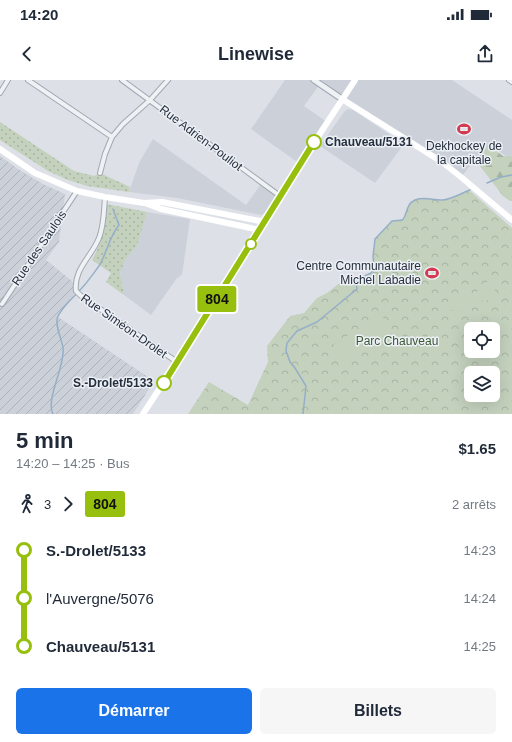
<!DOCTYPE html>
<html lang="fr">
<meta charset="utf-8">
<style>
body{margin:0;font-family:Helvetica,sans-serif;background:#f6f6f7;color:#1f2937;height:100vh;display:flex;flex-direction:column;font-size:15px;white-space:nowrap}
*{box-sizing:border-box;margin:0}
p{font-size:13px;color:#747a83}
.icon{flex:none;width:22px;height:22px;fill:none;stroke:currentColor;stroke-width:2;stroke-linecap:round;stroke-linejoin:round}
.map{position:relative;height:334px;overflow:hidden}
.details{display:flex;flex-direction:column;background:#fff;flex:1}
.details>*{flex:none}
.badge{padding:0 8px;border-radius:3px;font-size:14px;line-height:26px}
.controls{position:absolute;left:464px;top:242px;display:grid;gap:8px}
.controls a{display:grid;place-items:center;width:36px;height:36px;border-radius:6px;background:#fff;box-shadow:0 4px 16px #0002;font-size:20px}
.map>.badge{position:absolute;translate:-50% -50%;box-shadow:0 0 0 2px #fff}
.legs{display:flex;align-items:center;gap:6px;height:44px;padding:0 16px;font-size:13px}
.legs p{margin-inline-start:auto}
.headline{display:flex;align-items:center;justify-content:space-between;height:68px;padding:0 16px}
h1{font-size:22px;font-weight:600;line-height:30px}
.action{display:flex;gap:8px;margin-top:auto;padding:8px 16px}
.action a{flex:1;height:46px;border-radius:6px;background:#1a73e8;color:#fff;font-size:16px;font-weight:600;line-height:46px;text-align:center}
.action a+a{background:#f6f6f7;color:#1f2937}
ul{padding:0 16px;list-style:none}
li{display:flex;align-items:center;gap:14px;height:48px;font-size:15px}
li i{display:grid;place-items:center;width:6px;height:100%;margin:0 5px;background:currentColor}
li i::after{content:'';width:10px;height:10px;margin:-5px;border:3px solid;border-radius:50%;background:#fff}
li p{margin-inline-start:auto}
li:first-child i{background:linear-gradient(#0000 50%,currentColor 0)}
li:last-child i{background:linear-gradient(currentColor 50%,#0000 0)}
.status{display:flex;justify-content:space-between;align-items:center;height:28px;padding:0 20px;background:#fff;direction:ltr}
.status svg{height:11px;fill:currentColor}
header{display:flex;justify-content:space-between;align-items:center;height:52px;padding:0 16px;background:#fff;font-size:18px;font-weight:600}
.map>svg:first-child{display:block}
.built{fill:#cbd0d9}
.industrial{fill:url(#industrial-furrows)}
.grass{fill:url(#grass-dots)}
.forest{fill:url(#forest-firs)}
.park{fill:url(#park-crowns);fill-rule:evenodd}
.pitch{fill:#c3d1bd}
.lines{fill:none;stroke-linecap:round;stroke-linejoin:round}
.stream{stroke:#96afc9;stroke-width:1.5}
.minor-casing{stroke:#a2a8b1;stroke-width:6}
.tertiary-casing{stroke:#a2a8b1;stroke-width:7}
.minor{stroke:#eff2f5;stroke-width:4}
.tertiary{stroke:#eff2f5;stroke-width:5}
.secondary{stroke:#fff;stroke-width:6}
.line-1-casing{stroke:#fff;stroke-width:9}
.line-1{stroke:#97bf0d;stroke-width:6}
.stop-1-dot{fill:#fff;stroke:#97bf0d;stroke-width:2}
.labels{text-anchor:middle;stroke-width:3;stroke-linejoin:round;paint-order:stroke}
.street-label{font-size:12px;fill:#262f3e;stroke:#ecf0f5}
.stop-label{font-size:12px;font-weight:bold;fill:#262f3e;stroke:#ecf0f5;text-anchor:start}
.poi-label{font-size:12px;fill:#262f3e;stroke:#ecf0f5}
.park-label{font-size:12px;fill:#3a5a33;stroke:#ecf0f5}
</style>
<div class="status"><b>14:20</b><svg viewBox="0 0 49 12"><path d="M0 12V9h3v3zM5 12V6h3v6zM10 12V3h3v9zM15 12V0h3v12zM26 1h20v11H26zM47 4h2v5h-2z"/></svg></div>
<header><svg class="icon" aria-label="back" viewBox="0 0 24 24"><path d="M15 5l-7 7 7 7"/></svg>Linewise<svg class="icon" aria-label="share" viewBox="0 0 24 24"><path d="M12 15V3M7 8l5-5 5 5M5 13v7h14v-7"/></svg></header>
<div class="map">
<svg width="512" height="334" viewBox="0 0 512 334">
<defs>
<pattern id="industrial-furrows" width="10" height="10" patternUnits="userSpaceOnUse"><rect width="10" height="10" fill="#cbd0d9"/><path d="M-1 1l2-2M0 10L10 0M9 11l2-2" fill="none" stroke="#aeb3bb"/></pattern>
<pattern id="grass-dots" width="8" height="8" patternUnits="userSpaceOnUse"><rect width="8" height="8" fill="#c3d1bd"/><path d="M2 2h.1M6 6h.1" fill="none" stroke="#a7b4a4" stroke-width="1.8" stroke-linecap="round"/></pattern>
<pattern id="forest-firs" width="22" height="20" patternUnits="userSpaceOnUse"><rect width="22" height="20" fill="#c3d1bd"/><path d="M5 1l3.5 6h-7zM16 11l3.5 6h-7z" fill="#a7b4a4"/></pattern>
<pattern id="park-crowns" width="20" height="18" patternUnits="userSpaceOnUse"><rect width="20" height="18" fill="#c3d1bd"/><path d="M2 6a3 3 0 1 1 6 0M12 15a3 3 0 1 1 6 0" fill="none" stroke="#a7b4a4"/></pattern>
</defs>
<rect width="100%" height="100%" fill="#dde1e7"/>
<!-- built -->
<path class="built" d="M285 0H452L512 40V75L509 78 488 64 461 97 320 4 304 26 327 42 300 84 251 49Z
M348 29 353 30 404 64 375 103 320 66 344 32Z
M153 59 246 125 261 104 277 116 265 133 261 135 177 118 129 112 139 83Z
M147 132 190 139 182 195 177 198 151 235 124 215 120 193 125 180 137 166Z"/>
<!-- industrial -->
<path class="industrial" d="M0 76 18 89 43 104 65 114 59 162 46 180 72 201 76 211 58 237 154 301 133 334H0Z"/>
<!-- grass -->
<path class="grass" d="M0 42 74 91 94 96 100 93 130 107 129 112 87 106 68 100 48 91 0 60Z
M106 124 147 132 137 166 125 180 120 193 124 215 106 202 111 193 92 180C103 160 104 146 106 124Z"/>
<!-- forest -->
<path class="forest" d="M488 65 503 76H512V121H510L503 116 476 81Z"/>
<!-- park -->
<path class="park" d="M469 110 512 148V334H188L209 302 248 325 268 282 267 266 290 236 304 233 317 218 327 213 351 194 358 199 371 193 374 189 373 176 375 159 392 141C395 140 399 141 402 140 407 138 405 124 415 120 425 115 435 122 446 120 453 118 461 113 469 110ZM471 249H493V271H471ZM471 293H493V315H471Z"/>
<!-- pitch -->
<path class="pitch" d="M489 198 495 199V213L491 224 488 223V220L485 222 480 221 463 231 450 230 448 226C454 219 469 218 476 211L481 212Z
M381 234 394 253 345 284 333 265Z"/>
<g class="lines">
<!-- stream -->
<path class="stream" d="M487 103 501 97 512 95
M53 334C45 320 66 284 63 268 62 260 54 244 58 236 64 225 73 218 80 210 87 203 93 194 99 186 107 173 109 157 119 145L113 129
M303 334 306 306 295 288 290 282 286 271 287 263 297 251 317 242 357 209 356 203 358 199 371 193 374 189 373 176 375 159 392 141C395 140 400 141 402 140 407 138 405 124 415 120 425 116 434 121 443 120 452 119 462 113 470 110"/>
<!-- minor casing -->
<g class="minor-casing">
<path id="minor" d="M28 0 112 57
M122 0 280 116
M509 0 512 2
M0 13 8 0
M100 93 105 74 112 57 123 44 150 20 168 0
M105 117C104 130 104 146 99 158 92 176 73 190 76 211L80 215 177 282
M2 224 77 111"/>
</g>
<!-- tertiary casing -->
<g class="tertiary-casing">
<path id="tertiary" d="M314 0 342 19"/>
</g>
<!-- minor -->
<use href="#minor" class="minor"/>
<!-- tertiary -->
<use href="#tertiary" class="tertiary"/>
<!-- secondary -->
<path class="secondary" d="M342 19 442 82 461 97 512 140
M0 69 35 93 77 111 105 117 144 123 162 122 265 142
M145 123 161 129 260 150
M143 334 194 256 300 84 355 0"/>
</g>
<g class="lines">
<!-- line-1 casing -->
<g class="line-1-casing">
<path id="line-1" d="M164 303 314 62"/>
</g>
<!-- line-1 -->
<use href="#line-1" class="line-1"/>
</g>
<!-- icons -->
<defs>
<g id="stadium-bare" transform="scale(1.08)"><path d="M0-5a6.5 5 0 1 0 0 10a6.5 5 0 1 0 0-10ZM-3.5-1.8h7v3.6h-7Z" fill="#d23c53" stroke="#ecf0f5" stroke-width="2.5" paint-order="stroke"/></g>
</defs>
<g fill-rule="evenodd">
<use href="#stadium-bare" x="464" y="49"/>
<use href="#stadium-bare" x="432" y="193"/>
</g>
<!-- markers -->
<g class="stop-1-dot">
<circle cx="314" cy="62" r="7"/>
<circle cx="251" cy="164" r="5"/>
<circle cx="164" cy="303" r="7"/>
</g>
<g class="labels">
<!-- street labels -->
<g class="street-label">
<text transform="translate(201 58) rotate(37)" y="4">Rue Adrien-Pouliot</text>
<text transform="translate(39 168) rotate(-56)" y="4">Rue des Saulois</text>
<text transform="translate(124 246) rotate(35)" y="4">Rue Siméon-Drolet</text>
</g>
<!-- stop labels -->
<g class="stop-label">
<text x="325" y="66">Chauveau/5131</text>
<text x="153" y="307" text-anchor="end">S.-Drolet/5133</text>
</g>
<!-- poi labels -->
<g class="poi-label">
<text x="464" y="70">Dekhockey de<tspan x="464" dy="14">la capitale</tspan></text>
<text x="421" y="190" text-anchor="end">Centre Communautaire<tspan x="421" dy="14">Michel Labadie</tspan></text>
</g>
<!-- park labels -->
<g class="park-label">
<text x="397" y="265">Parc Chauveau</text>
</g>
</g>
</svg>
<div class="controls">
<a><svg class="icon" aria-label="locate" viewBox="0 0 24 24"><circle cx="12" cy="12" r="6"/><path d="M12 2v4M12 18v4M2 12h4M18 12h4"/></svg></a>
<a><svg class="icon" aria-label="layers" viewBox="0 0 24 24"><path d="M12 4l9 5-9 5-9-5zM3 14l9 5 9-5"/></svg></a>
</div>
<b class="badge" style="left:217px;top:219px;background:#97bf0d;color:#111">804</b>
</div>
<section class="details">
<div class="headline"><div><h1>5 min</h1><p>14:20 – 14:25 · Bus</p></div><b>$1.65</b></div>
<div class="legs"><svg class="icon" aria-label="walk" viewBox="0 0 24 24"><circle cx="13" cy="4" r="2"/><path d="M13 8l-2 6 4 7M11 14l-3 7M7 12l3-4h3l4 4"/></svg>3<svg class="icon" aria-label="forward" viewBox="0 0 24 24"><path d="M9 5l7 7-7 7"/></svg><b class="badge" style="background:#97bf0d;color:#111">804</b><p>2 arrêts</p></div>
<ul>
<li><i style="color:#97bf0d"></i><b>S.-Drolet/5133</b><p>14:23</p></li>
<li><i style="color:#97bf0d"></i><span>l'Auvergne/5076</span><p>14:24</p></li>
<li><i style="color:#97bf0d"></i><b>Chauveau/5131</b><p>14:25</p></li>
</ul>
<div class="action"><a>Démarrer</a><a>Billets</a></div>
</section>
